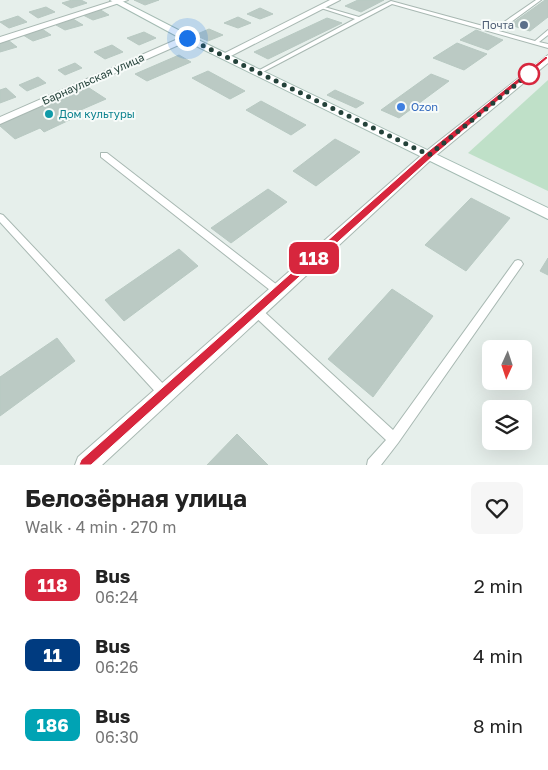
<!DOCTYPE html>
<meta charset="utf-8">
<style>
body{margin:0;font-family:"Golos Text",sans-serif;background:#f6f6f6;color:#222;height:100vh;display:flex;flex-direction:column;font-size:19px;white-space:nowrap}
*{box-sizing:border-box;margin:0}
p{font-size:16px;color:#767676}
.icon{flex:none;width:28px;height:28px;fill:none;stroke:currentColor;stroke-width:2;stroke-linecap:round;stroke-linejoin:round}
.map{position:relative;height:465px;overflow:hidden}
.sheet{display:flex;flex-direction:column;background:#fff;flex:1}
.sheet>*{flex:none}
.badge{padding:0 10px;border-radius:8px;font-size:18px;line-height:32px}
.needle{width:32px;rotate:183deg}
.fabs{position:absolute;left:482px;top:340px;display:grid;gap:10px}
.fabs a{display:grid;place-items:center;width:50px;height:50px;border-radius:8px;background:#fff;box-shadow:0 5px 20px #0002;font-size:25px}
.you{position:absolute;width:25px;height:25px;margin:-12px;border:4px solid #fff;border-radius:50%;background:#1a73e8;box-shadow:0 0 0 8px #1a73e833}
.map>.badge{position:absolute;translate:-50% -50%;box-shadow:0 0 0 2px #fff}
.round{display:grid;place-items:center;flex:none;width:52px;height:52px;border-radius:8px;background:#f6f6f6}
.headline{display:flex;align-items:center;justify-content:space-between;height:85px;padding:0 25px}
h1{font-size:24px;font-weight:700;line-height:38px}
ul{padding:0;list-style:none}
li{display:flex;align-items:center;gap:15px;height:70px;padding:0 25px}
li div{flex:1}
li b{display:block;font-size:19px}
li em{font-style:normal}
li .badge{min-width:55px;font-weight:700;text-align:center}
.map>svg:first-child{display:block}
.green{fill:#bfe0c8}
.building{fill:#bbcac4;stroke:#b8c9c2}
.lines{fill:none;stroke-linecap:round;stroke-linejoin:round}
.lane-casing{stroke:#a8b8b2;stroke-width:2}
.street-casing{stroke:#a8b8b2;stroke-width:2}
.secondary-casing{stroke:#a4bbb3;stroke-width:2}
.lane{fill:#fff;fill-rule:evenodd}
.street{fill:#fff;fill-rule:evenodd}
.secondary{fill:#fff;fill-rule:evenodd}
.line{fill:#d7263d;stroke:#fff}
.walk{stroke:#24423a;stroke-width:5;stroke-dasharray:0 9}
.service-dot{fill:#5c6f8a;stroke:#f7fbf9;stroke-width:2}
.stop-dot{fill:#fff;stroke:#d7263d;stroke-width:2.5}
.shop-dot{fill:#3f7fe0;stroke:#f7fbf9;stroke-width:2}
.culture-dot{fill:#0f9aa8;stroke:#f7fbf9;stroke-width:2}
.labels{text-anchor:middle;stroke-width:4;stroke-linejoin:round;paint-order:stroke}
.far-service-label{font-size:11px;fill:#4e5e75;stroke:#f7fbf9;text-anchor:end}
.far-street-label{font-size:11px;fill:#24423a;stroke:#f7fbf9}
.far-shop-label{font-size:11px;fill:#366cbe;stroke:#f7fbf9;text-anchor:start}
.far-culture-label{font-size:11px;fill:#0d838f;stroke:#f7fbf9;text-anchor:start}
</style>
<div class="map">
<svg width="548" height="465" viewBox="0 0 548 465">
<rect width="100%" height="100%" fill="#e6efeb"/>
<!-- green -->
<path class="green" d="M548 80V191L468 153Z"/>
<!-- building -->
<path class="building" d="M72 0H81L87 3 71 8 62 3Z
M134 0H159L145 5Z
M358 0H384L361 12 345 6Z
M545 0H548V17L530 31 510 25Z
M46 7 55 12 38 18 29 12Z
M260 8 273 14 260 19 247 14Z
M99 9 109 15 93 20 83 15Z
M18 16 27 22 9 28 0 22Z
M238 17 251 23 238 28 224 23Z
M327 18 342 23 268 59 254 52Z
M73 19 83 25 65 30 56 25Z
M42 29 51 35 33 41 23 35Z
M209 29 223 35 208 41 195 35Z
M476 30 503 40 488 50 460 40Z
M144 32 156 38 139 45 127 38Z
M8 40 17 47 0 52V42Z
M457 43 487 54 464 70 433 58Z
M112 45 123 52 105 59 94 52Z
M179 55 191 62 147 81 135 74Z
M75 63 82 68 65 75 58 70Z
M208 71 245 91 230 99 192 78Z
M431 74 449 81 399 118 381 110Z
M38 77 46 83 27 91 19 85Z
M86 86 106 99 76 112 80 115 44 132 40 128 15 139 0 126V122Z
M6 88 16 97 0 103V90Z
M335 90 364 103 356 108 327 95Z
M261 101 306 125 291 135 246 110Z
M335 139 360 152 316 186 293 171Z
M268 189 287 202 231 243 211 228Z
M471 198 510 218 466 271 425 245Z
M179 249 198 266 124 321 105 300Z
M548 258V275L540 271Z
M392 289 433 316 373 397 328 359Z
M57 338 75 361 0 416V377Z
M237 434 268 465H207Z"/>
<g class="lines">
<!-- lane casing -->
<g class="lane-casing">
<path id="lane" d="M536 0H541L499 31 535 41 548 30V35L539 42 548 44V48L392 4 259 74 254 73 355 19 321 8V6L359 17 391 1 494 29Z
M101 153H107L281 288 283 291 281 294 278 295 275 294 101 157Z
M0 214 3 215 168 389 170 393 168 397 164 399 160 397 0 222Z
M518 260 521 261 523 264 521 267 398 443 381 465H367L368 460 386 440 251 313 250 310 251 307 255 306 259 307 393 430 515 261Z"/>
</g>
<!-- street casing -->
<g class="street-casing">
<path id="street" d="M116 0H128L0 43V37Z
M330 0H340L227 58H221L219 56Z
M187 35 190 36V40L0 124V117Z
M548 55V63L433 158 102 465H75L78 457 425 152Z"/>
</g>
<!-- secondary casing -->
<g class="secondary-casing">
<path id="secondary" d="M110 0H120L190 36 548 208V219L184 40Z"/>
</g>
<!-- lane -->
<use href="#lane" class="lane"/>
<!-- street -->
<use href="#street" class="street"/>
<!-- secondary -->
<use href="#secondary" class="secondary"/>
</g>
<!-- line -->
<path class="line" d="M546 56 548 58 432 157 91 465H79L81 460 426 153Z"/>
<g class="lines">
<!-- walk -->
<path class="walk" d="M187 38 429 155 529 74"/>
</g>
<!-- markers -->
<circle class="service-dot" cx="524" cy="25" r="5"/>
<circle class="stop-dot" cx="529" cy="74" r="10"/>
<circle class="shop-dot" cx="401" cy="107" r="5"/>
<circle class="culture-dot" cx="49" cy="114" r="5"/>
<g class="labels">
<!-- far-service labels -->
<g class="far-service-label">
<text x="514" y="29">Почта</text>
</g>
<!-- far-street labels -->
<g class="far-street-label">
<text transform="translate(93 79) rotate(-24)" y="4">Барнаульская улица</text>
</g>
<!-- far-shop labels -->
<g class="far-shop-label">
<text x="411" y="111">Ozon</text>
</g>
<!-- far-culture labels -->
<g class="far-culture-label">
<text x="59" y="118">Дом культуры</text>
</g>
</g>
</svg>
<div class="fabs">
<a><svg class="needle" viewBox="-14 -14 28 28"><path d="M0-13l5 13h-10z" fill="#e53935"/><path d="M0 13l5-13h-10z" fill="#767676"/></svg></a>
<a><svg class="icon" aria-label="layers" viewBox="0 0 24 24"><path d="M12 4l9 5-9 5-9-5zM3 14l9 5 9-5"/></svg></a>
</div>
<div class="you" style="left:187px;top:38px"></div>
<b class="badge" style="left:314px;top:258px;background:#d7263d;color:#fff">118</b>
</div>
<section class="sheet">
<div class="headline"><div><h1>Белозёрная улица</h1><p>Walk · 4 min · 270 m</p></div><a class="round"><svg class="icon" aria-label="heart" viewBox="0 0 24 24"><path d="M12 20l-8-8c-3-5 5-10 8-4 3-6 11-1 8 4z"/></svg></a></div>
<ul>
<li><span class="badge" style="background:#d7263d;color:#fff">118</span><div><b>Bus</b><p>06:24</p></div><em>2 min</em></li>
<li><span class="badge" style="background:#003b80;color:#fff">11</span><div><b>Bus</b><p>06:26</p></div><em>4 min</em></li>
<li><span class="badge" style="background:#00a3b4;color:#fff">186</span><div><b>Bus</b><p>06:30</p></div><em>8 min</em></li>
</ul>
</section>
